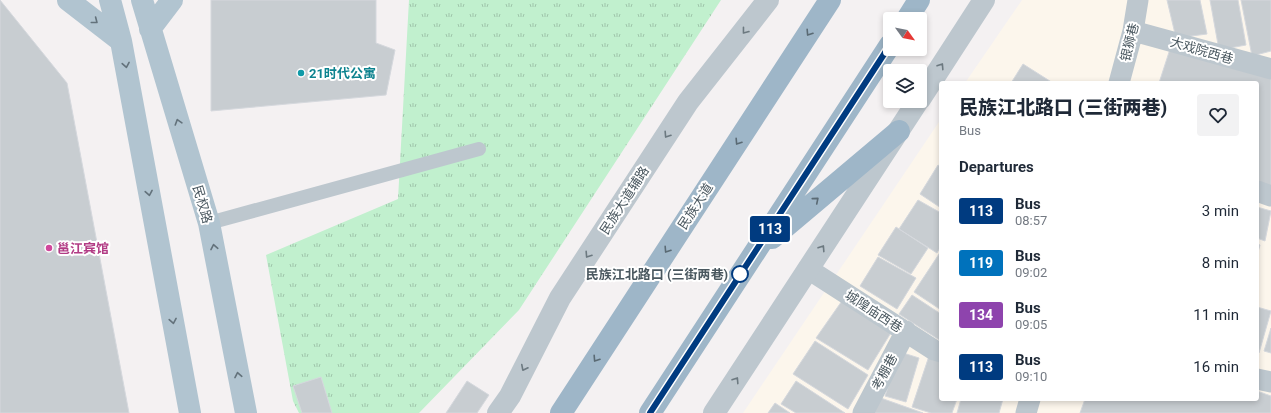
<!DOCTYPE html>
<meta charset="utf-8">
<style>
body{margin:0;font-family:Roboto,"Noto Sans SC",sans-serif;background:#f2f2f3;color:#1f2937;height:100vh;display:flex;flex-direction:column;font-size:15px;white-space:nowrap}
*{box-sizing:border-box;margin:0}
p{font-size:13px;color:#747a83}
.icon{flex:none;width:22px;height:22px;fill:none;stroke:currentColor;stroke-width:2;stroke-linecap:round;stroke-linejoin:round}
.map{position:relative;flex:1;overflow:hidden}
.details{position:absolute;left:939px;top:81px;width:320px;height:320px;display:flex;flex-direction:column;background:#fff;border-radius:4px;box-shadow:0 2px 6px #0003}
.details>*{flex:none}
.badge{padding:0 8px;border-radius:3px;font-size:14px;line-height:26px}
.needle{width:26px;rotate:123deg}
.fabs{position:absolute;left:883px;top:12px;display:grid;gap:8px}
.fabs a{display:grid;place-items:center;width:44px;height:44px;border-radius:4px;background:#fff;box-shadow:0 2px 6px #0003;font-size:20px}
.map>.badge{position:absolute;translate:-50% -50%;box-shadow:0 0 0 2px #fff}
h2{padding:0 20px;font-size:15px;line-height:36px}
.round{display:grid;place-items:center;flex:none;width:42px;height:42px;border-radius:4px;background:#f2f2f3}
.head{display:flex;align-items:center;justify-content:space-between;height:68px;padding:0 20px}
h1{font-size:19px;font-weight:800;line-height:30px}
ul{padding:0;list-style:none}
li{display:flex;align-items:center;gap:12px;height:52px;padding:0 20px}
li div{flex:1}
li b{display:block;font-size:15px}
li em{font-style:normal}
li .badge{min-width:44px;font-weight:700;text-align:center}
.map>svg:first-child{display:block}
.commercial{fill:#fcf6ec}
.park{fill:url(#park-tufts)}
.building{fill:#c8cdd1;stroke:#d5d8dd}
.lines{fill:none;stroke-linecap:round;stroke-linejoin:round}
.service{stroke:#bdc7ce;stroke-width:14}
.pedestrian{stroke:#bdc7ce;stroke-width:21}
.tertiary{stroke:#bdc7ce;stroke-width:22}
.primary{stroke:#b1c4d0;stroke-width:22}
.trunk{stroke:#9eb6c8;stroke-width:22}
.oneway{stroke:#63727b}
.oneway2{stroke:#6c7980}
.oneway3{stroke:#5a6a74}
.line-casing{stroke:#fff;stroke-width:9}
.line{stroke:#003b80;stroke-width:6}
.culture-dot{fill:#0f9aa8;stroke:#fff;stroke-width:1.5}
.hotel-dot{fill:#d1479c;stroke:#fff;stroke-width:1.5}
.stop-dot{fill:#fff;stroke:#003b80;stroke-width:2}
.labels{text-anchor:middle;stroke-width:4;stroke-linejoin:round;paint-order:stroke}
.street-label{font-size:13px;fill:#49575f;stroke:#fff}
.culture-label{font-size:13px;font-weight:bold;fill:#0d838f;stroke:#fff;text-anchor:start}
.hotel-label{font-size:13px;font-weight:bold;fill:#b23c85;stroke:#fff;text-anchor:start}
.stop-label{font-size:13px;font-weight:bold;fill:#49575f;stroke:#fff;text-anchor:end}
</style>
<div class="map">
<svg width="1271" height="413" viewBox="0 0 1271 413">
<defs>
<pattern id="park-tufts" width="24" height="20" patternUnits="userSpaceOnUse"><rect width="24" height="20" fill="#c1f0ce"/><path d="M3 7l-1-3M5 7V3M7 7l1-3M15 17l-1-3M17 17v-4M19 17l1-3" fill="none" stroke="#9fc5aa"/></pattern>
</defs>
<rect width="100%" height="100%" fill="#f4f1f2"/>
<!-- commercial -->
<path class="commercial" d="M1022 0H1271V413H743L941 119V399H1257V83H965Z"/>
<!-- park -->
<path class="park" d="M409 0H721L519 310 419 413H299L293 401 266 255 398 199Z"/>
<!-- building -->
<path class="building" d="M0 0 67 83 129 413H0Z
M211 0H376V43L395 50 386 95 211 111Z
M1167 0H1200L1207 34 1176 38Z
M1210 0H1238L1246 45 1219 50Z
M1241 0H1271V51L1252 56Z
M1171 46 1271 77V187L1257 183V83H1159Z
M1023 64 1053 83H1011Z
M938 165 941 167V208L920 194Z
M918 200 941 213V246L937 253 899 229Z
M1257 207 1271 211 1265 241 1257 238Z
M896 227 928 248 911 274 878 255Z
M1257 244 1260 245 1257 256Z
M941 251V310L914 292Z
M878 257 916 278 897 309 860 286Z
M912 295 941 314V341L899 314Z
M844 298 892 331 868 370 816 338Z
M1257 307 1271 311 1259 353H1257Z
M1271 328V353L1264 351Z
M815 341 868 375 848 409 793 374Z
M900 352 919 358 906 402 885 396Z
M929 356 941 359V399H957L952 413H931L912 407Z
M321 377 332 413H302L293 386Z
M467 381 489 395 477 413H446Z
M796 381 845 413H796L781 404Z
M1257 391 1271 396V413H1080L1085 399H1257Z
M878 397 923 413H872Z
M961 399H1003L999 413H957Z
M775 403 790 413H768Z"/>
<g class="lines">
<!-- service -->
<path class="service" d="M209 223 479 149"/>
<!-- pedestrian -->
<path class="pedestrian" d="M1133 31 1271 69
M1119 83 1133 31 1138 0
M1257 191 1271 196
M808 269 934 350 941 352
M1257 379 1271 382
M863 413 906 331
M1026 413 1030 399"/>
<!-- tertiary -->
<path class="tertiary" d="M920 99 984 0
M498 413 510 396 560 298 688 102 768 0
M714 413 918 101"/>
<!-- primary -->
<path class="primary" d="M68 0 121 41
M110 0 121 41 190 413
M142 0 209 223 246 413
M150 29 172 0"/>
<!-- trunk -->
<path class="trunk" d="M907 19 919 0
M772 238 899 131
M561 413 830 0
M650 413 890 45"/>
</g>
<!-- one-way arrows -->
<defs><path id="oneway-chevron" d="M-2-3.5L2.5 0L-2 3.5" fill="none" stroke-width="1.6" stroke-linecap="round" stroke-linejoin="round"/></defs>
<g class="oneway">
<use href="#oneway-chevron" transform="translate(95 21) rotate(38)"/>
<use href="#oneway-chevron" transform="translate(126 65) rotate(80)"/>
<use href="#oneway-chevron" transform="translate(178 122) rotate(-107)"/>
<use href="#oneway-chevron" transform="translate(149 193) rotate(80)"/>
<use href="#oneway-chevron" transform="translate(214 247) rotate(-101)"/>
<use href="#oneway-chevron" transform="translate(173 321) rotate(80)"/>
<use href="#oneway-chevron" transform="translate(238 375) rotate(-101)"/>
</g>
<g class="oneway2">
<use href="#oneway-chevron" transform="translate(745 31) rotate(128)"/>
<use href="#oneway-chevron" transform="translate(941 66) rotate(-57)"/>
<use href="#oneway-chevron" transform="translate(667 135) rotate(123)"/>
<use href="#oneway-chevron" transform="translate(822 248) rotate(-57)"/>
<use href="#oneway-chevron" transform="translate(588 255) rotate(123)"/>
<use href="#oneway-chevron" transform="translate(524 368) rotate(117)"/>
<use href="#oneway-chevron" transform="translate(736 380) rotate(-57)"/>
</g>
<g class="oneway3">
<use href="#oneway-chevron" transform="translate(809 33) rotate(123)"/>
<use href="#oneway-chevron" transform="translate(738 142) rotate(123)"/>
<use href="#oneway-chevron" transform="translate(816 200) rotate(-40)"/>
<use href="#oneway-chevron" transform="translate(667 250) rotate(123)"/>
<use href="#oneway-chevron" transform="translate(596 359) rotate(123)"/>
</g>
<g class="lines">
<!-- line casing -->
<g class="line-casing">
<path id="line" d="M650 413 890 45"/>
</g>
<!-- line -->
<use href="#line" class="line"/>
</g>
<!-- markers -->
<circle class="culture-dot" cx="301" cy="73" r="4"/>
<circle class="hotel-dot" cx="49" cy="248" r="4"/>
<circle class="stop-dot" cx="740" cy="274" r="8"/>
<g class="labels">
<!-- street labels -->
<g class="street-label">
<text transform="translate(1129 42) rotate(-76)" y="5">银狮巷</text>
<text transform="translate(1202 50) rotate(16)" y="5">大戏院西巷</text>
<text transform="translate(624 200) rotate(-57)" y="5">民族大道辅路</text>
<text transform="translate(203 204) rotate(74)" y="5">民权路</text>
<text transform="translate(695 206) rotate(-57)" y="5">民族大道</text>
<text transform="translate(874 311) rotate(33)" y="5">城隍庙西巷</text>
<text transform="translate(884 372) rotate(-62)" y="5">考棚巷</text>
</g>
<!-- culture labels -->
<g class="culture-label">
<text x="309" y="78">21时代公寓</text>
</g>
<!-- hotel labels -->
<g class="hotel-label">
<text x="57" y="253">邕江宾馆</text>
</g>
<!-- stop labels -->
<g class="stop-label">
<text x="728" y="279">民族江北路口 (三街两巷)</text>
</g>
</g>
</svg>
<div class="fabs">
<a><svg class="needle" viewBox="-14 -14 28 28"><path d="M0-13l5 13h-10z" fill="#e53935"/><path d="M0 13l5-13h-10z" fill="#747a83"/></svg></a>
<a><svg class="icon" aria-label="layers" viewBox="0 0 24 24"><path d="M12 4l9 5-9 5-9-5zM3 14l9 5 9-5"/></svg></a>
</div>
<b class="badge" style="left:770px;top:229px;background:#003b80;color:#fff">113</b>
<section class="details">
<div class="head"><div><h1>民族江北路口 (三街两巷)</h1><p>Bus</p></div><a class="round"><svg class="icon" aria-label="heart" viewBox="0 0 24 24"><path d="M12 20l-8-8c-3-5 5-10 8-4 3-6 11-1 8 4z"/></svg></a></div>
<h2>Departures</h2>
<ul>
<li><span class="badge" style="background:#003b80;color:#fff">113</span><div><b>Bus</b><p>08:57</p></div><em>3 min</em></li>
<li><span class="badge" style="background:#0072bc;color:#fff">119</span><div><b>Bus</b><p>09:02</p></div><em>8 min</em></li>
<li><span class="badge" style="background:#8e44ad;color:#fff">134</span><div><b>Bus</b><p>09:05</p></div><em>11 min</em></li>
<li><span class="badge" style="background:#003b80;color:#fff">113</span><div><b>Bus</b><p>09:10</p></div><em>16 min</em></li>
</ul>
</section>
</div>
